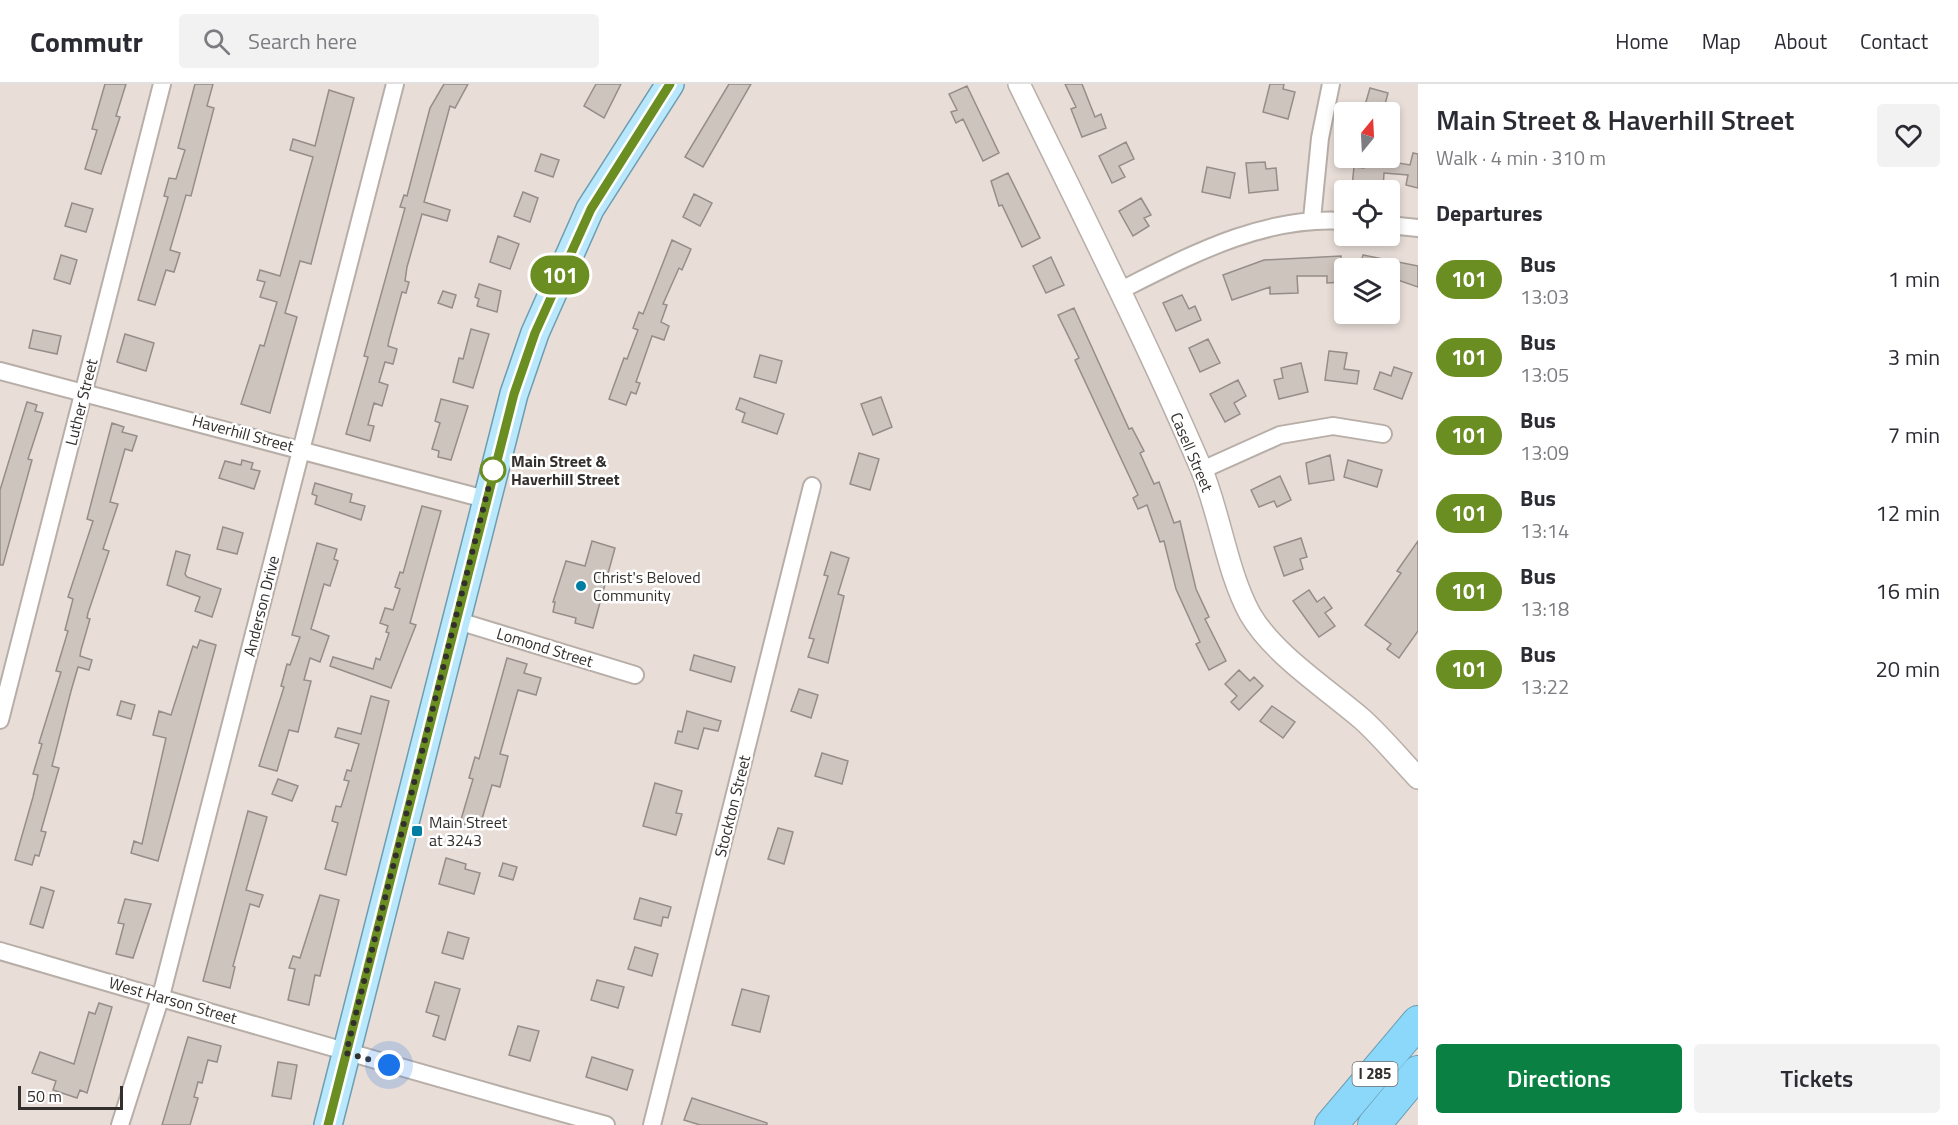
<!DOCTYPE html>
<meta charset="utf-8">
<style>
body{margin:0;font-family:"Titillium Web",sans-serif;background:#f2f2f3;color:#2b2b33;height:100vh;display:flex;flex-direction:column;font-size:22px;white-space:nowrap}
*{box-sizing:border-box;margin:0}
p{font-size:20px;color:#7c7c81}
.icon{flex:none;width:33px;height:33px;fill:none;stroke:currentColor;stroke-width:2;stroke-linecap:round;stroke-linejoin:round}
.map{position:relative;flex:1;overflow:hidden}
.panel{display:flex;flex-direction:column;background:#fff;width:540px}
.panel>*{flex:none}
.badge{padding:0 12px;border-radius:20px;font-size:21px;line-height:39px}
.needle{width:39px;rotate:18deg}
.controls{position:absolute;left:1334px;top:18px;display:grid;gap:12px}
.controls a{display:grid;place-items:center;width:66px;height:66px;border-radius:6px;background:#fff;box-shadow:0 3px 9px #0003;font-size:30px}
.scale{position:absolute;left:18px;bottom:15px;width:105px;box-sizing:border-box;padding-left:6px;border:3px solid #332f2d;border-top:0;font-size:16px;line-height:21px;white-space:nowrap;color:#332f2d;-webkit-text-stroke:4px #fff;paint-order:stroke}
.you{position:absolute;width:30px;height:30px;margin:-15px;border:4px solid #fff;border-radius:50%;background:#1a73e8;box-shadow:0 0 0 9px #1a73e833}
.map>.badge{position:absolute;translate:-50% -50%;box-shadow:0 0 0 3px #fff}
h2{padding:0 18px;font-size:22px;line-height:54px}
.round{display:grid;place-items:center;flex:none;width:63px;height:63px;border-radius:6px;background:#f2f2f3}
.headline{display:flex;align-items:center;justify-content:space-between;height:102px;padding:0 18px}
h1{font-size:28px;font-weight:600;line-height:45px}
.action{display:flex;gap:12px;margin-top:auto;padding:12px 18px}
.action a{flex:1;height:69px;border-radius:6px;background:#0b8043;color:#fff;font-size:24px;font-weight:600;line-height:69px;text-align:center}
.action a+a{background:#f2f2f3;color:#2b2b33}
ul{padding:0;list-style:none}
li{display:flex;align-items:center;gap:18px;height:78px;padding:0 18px}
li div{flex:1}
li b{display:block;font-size:22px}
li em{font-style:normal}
li .badge{min-width:66px;font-weight:700;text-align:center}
header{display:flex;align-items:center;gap:36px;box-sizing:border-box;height:84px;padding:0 30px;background:#fff;border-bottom:2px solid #e1e1e2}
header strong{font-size:28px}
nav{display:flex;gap:33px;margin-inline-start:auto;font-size:21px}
.search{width:420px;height:54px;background:#f2f2f3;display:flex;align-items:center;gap:15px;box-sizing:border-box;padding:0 21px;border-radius:6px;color:#7c7c81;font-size:22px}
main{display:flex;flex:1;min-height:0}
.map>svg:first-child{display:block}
.building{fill:#cec4be;stroke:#978d88;stroke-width:1.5}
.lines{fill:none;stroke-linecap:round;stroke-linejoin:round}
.minor-casing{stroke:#b8aea8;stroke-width:20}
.tertiary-casing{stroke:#b8aea8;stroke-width:24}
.primary-casing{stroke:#6c9db2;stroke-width:30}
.motorway-casing{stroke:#6c9db2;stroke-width:34}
.minor{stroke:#fff;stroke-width:16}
.tertiary{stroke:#fff;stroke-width:21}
.primary{stroke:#b9e8fc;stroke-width:27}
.motorway{stroke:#8bd8fa;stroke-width:32}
.line-casing{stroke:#fff;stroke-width:14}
.line{stroke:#6b8e23;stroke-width:9}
.walk{stroke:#332f2d;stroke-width:6;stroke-dasharray:0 10.8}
.stop-dot{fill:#fff;stroke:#6b8e23;stroke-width:3}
.poi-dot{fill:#007da3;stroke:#fff;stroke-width:2}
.labels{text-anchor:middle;stroke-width:5;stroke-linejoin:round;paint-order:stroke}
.shield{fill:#fff;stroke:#706d6c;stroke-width:1.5}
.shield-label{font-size:15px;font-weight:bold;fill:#332f2d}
.street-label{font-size:16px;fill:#332f2d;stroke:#fff}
.stop-label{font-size:16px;font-weight:bold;fill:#332f2d;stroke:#fff;text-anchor:start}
.poi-label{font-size:16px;fill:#332f2d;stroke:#fff;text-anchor:start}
</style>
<header>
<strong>Commutr</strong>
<div class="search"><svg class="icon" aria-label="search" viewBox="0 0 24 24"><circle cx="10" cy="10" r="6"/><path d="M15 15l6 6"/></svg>Search here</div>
<nav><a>Home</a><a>Map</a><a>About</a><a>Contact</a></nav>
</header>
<main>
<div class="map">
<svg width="1418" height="1041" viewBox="0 0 1418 1041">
<rect width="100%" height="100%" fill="#e8ddd7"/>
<!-- building -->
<path class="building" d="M105 0H126L116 32 120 33 101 90 85 85 97 46 92 45Z
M195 0H213L207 22 214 24 191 112 186 111 170 166 180 169 174 188 166 186 155 221 138 216 168 113 164 112 169 94 176 95 185 66 178 64Z
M444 0H468L455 24 450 22 424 118 450 126 447 137 422 130 407 183 405 197 409 198 406 209 402 208 389 256 388 262 397 265 393 280 385 278 379 298 388 301 382 322 374 319 368 341 374 342 370 357 346 350 368 273 364 272 405 124 400 123 404 111 407 112 430 24Z
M596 0H621L604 34 584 22Z
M729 0H751L703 83 685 73Z
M1065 0H1082L1095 33 1101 30 1106 44 1082 53 1071 25 1076 23Z
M1270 0H1284L1283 5 1295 8 1288 35 1263 28Z
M967 2 999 69 983 77 963 35 956 39 951 28 957 26 949 10Z
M1370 4 1388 9 1383 28H1363Z
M329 6 354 14 311 180 300 177 285 229 297 233 270 329 241 320 260 261 264 262 277 218 260 213 265 198 257 196 260 186 280 192 313 73 290 66 293 55 315 62Z
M1126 58 1134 75 1119 82 1125 93 1112 99 1099 72Z
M1413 69 1418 70V104L1406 101 1408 91 1384 89 1383 105 1352 102 1354 83 1364 84 1365 76 1383 78 1384 74H1399L1398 79 1410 81Z
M541 70 559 76 553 93 535 87Z
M1265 78 1266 85 1276 84 1278 106 1249 109 1246 79Z
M1207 83 1235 89 1230 114 1202 108Z
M1008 89 1040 154 1022 163 1002 121 999 122 991 97Z
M523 108 538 114 530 138 514 132Z
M694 110 712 119 700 142 683 133Z
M1141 114 1151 131 1144 134 1149 142 1133 152 1119 127Z
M72 119 93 125 86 148 65 142Z
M498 152 519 160 510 185 490 178Z
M672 156 691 165 682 186 679 184 663 220 667 221 661 238 669 242 664 256 652 252 636 298 640 299 636 310 631 308 626 321 609 315 624 274 627 275 638 246 633 244 639 228 643 230Z
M61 171 77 176 70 200 54 195Z
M1363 171 1418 182V203L1389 193V184H1359Z
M1341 172 1342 198 1327 199V192H1297L1298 209 1270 210V203L1232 216 1223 191 1264 176Z
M1051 173 1064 201 1046 209 1033 182Z
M479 200 501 207 497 228 477 222 479 215 475 213Z
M443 207 456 211 452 224 438 219Z
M1182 211 1189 225 1195 222 1201 236 1176 247 1163 219Z
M1074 224 1129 345 1132 344 1144 367 1140 369 1154 400 1159 398 1174 439 1180 437 1196 505 1209 533 1205 535 1226 577 1209 586 1196 560 1200 558 1176 505 1164 457 1160 458 1147 421 1138 425 1133 414 1138 411 1075 276 1079 274 1058 231Z
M471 245 489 250 473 304 453 298 459 274 463 275Z
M33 246 61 252 57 270 29 264Z
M125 250 154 259 146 287 117 278Z
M1208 255 1220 279 1200 288 1189 264Z
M1329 267 1347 269 1344 285 1359 287 1357 300 1325 296Z
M760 271 782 277 776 299 754 293Z
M1301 279 1308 308 1279 315 1274 296 1283 294 1281 284Z
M1394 283 1412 289 1402 315 1374 305 1380 288 1391 292Z
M1238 296 1246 312 1234 319 1240 330 1225 338 1210 310Z
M881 313 892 343 873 351 861 320Z
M740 314 784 330 777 350 742 338 745 329 736 325Z
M441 315 468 322 451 376 438 373 439 367 432 365 440 339 435 337Z
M27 318 37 321 35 327 43 329 28 375 32 376 3 481H0V406Z
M112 339 124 343 122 348 137 352 132 367 125 365 110 418 118 420 103 465 109 467 88 529 87 534 90 535 81 566 80 572 92 576 89 586 78 583 71 607 52 682 59 684 41 747 46 748 39 772 35 771 32 781 15 776 33 713 38 691 33 690 42 660 39 659 61 588 56 587 68 547 65 546 73 515 68 513 93 437 87 435Z
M859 369 879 375 870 406 850 400Z
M1330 371 1334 396 1309 400 1306 379Z
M242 376 253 379 251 385 260 387 254 405 219 394 225 377 241 381Z
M1348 376 1382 386 1377 403 1344 393Z
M1280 392 1291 416 1277 423 1274 417 1259 423 1251 406Z
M315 399 352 410 350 418 365 422 361 436 315 420 317 412 312 410Z
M422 422 441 427 410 539 416 541 391 604 330 582 333 573 373 585 376 574 380 576 389 549 386 548 388 542 380 539 385 524 393 526 400 505 395 503 400 488 403 489Z
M223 443 243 449 237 470 217 465Z
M1301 454 1307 473 1300 475 1303 485 1284 492 1274 463Z
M592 457 615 464 593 544 575 539 576 534 553 528 555 518H553L566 477 585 482Z
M1418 457V547L1399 574 1387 565 1391 560 1365 541 1401 489 1397 487Z
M317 459 337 465 334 475 338 477 330 502 324 500 311 545 329 552 320 578 310 574 304 596 311 597 298 648 289 646 277 687 259 682 284 603 281 602 287 580 290 581 300 553 292 551Z
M176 467 190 471 185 490 187 493 221 505 212 533 195 527 200 513 167 501Z
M831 468 849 474 838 510 844 512 828 579 808 573 814 555 809 554 828 492 824 491Z
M1309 506 1317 518 1324 513 1332 524 1325 529 1335 542 1319 553 1293 517Z
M200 556 216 561 158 777 131 769 134 757 142 760 166 654 153 651 159 627 171 631 193 562 197 564Z
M694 571 735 583 731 598 690 586Z
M507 574 527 580 524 589 541 594 536 611 518 606 500 670 508 672 500 703 492 701 479 745 460 739 473 695 469 694 475 673 479 675Z
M1239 586 1250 597 1254 593 1263 602 1239 626 1231 618 1237 612 1225 600Z
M799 605 818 611 811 634 791 627Z
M371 612 389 617 346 791 325 785 338 739 332 737 336 722 341 723 349 697 344 696 347 686 351 687 359 660 335 653 338 644 361 650Z
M121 617 135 621 131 635 117 631Z
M1272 622 1295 638 1283 654 1260 637Z
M687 627 721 637 718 647 704 644 698 665 675 659 678 647 682 648Z
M822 669 848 677 842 700 815 692Z
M278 695 298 702 292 717 272 710Z
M655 699 682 707 676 729 682 730 676 751 643 742Z
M248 727 267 733 246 806 263 811 259 823 250 820 233 882 235 883 230 904 203 897Z
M778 744 793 748 784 780 768 775Z
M446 774 466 780 465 785 480 789 474 810 439 800Z
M503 779 517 783 513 796 499 792Z
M41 803 54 807 43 844 30 840Z
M320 811 339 816 320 892 315 891 309 921 288 916 295 885 289 884 293 872 300 874Z
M640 814 671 823 668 834 663 833 661 842 634 835Z
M125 815 151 820 133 874 116 870 124 840 118 839Z
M448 848 469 854 463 875 442 869Z
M635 863 658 870 652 892 628 885Z
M597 896 624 903 618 924 591 916Z
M435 898 460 905 445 956 433 952 439 932 426 928Z
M742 905 769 912 760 948 732 941Z
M99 919 112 923 87 1009 80 1006 77 1014 53 1006 56 997 32 989 40 968 74 980 89 928 95 930Z
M518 942 539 947 530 977 509 971Z
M188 953 221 962 217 978 208 976 202 999 198 998 194 1013 198 1014 190 1041H162Z
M592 973 633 986 627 1006 586 993Z
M278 978 297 981 291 1015 272 1012Z
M692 1014 767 1039V1041H700L684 1036Z"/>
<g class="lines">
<!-- minor casing -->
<g class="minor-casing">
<path id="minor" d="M1312 135 1320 54 1331 0
M1389 141 1418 144
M1119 207C1191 171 1262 132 1344 137
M0 287 485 415
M1202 386 1280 351 1333 342 1383 350
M455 536 635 591
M0 636 162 0
M0 867C202 926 403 985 606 1041
M120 1041 161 912 395 0
M652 1041 812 402"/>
</g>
<!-- tertiary casing -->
<g class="tertiary-casing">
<path id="tertiary" d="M1019 0C1081 127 1145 254 1201 384 1220 430 1227 488 1250 530 1273 570 1326 604 1362 635 1382 653 1399 674 1418 694"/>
</g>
<!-- primary casing -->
<g class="primary-casing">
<path id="primary" d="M328 1041 514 310 535 249 590 125 670 0"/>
</g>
<!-- motorway casing -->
<g class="motorway-casing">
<path id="motorway" d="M1331 1041 1418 938
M1374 1041 1418 988"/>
</g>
<!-- minor -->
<use href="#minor" class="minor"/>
<!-- tertiary -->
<use href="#tertiary" class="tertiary"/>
<!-- primary -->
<use href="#primary" class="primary"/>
<!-- motorway -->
<use href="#motorway" class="motorway"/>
</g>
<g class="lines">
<!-- line casing -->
<g class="line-casing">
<path id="line" d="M328 1041 514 310 535 249 591 125 670 0"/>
</g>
<!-- line -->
<use href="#line" class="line"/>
<!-- walk -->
<path class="walk" d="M389 981 346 969 493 386"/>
</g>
<!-- markers -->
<circle class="stop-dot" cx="493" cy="386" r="12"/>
<g class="poi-dot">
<circle cx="581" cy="502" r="6"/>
<rect x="411" y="741" width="12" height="12" rx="3"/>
</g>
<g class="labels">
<!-- shield labels -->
<rect class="shield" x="1352.5" y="978" width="45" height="24" rx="4.5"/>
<g class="shield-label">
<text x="1375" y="995">I 285</text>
</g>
<!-- street labels -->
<g class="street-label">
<text transform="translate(81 318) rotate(-76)" y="6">Luther Street</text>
<text transform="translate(243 349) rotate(15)" y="6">Haverhill Street</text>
<text transform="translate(1192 368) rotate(67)" y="6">Casell Street</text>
<text transform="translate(261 522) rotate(-76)" y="6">Anderson Drive</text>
<text transform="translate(545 563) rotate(17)" y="6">Lomond Street</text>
<text transform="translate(732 722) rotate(-76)" y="6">Stockton Street</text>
<text transform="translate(173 916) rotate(16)" y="6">West Harson Street</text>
</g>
<!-- stop labels -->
<g class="stop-label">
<text x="511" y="383">Main Street &amp;<tspan x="511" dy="18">Haverhill Street</tspan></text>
</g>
<!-- poi labels -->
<g class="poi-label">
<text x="593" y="499">Christ's Beloved<tspan x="593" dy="18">Community</tspan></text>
<text x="429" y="744">Main Street<tspan x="429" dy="18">at 3243</tspan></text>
</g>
</g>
</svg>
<div class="controls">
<a><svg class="needle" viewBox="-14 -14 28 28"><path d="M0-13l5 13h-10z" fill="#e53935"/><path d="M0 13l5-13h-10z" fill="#7c7c81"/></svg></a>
<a><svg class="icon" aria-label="locate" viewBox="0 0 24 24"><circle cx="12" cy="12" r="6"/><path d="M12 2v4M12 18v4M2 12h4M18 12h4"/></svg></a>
<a><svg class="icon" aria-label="layers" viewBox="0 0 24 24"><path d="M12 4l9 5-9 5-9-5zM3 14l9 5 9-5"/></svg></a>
</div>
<div class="scale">50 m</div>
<div class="you" style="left:389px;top:981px"></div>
<b class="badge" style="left:560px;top:191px;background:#6b8e23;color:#fff">101</b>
</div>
<section class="panel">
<div class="headline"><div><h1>Main Street &amp; Haverhill Street</h1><p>Walk · 4 min · 310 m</p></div><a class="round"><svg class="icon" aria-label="heart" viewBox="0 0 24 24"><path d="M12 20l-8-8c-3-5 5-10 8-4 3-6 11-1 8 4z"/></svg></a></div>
<h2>Departures</h2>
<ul>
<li><span class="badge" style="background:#6b8e23;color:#fff">101</span><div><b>Bus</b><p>13:03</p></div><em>1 min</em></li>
<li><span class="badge" style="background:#6b8e23;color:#fff">101</span><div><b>Bus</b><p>13:05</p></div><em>3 min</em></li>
<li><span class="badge" style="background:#6b8e23;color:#fff">101</span><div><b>Bus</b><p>13:09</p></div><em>7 min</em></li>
<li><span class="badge" style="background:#6b8e23;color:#fff">101</span><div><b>Bus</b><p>13:14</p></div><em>12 min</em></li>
<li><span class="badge" style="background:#6b8e23;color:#fff">101</span><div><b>Bus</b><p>13:18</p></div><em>16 min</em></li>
<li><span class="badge" style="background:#6b8e23;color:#fff">101</span><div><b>Bus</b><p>13:22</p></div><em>20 min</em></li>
</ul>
<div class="action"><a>Directions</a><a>Tickets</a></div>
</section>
</main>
